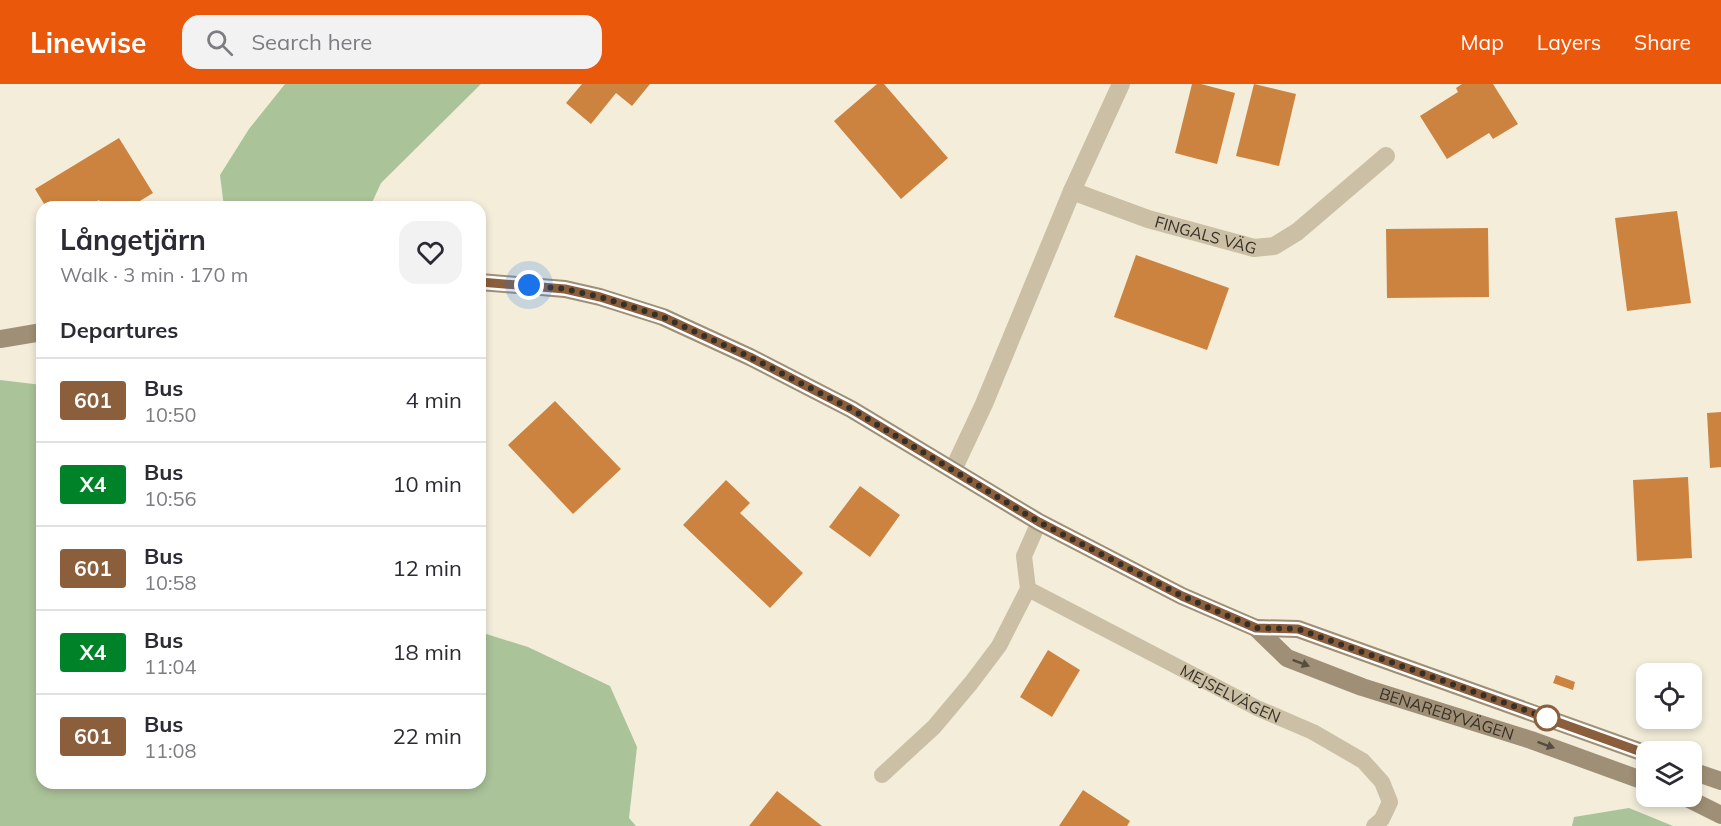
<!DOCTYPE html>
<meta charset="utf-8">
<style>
body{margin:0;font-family:Mulish,sans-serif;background:#f2f2f3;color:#2b2b33;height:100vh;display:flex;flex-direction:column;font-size:22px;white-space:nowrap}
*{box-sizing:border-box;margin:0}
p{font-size:20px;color:#7c7c81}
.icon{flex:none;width:33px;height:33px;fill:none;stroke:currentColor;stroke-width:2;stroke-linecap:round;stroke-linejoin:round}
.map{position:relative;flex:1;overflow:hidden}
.details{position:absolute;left:36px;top:117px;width:450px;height:588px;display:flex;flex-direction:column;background:#fff;border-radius:18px;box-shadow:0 3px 9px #0003}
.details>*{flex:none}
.badge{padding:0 12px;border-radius:4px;font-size:21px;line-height:39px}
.tools{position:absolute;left:1636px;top:579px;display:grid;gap:12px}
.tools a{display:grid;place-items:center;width:66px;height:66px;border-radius:12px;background:#fff;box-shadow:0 3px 9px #0003;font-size:30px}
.you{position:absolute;width:30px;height:30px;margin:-15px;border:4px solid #fff;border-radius:50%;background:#1a73e8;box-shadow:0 0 0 9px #1a73e833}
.map>.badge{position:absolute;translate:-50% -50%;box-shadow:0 0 0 3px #fff}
h2{padding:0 24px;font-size:22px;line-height:54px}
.round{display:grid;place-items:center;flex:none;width:63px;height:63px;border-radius:18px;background:#f2f2f3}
.summary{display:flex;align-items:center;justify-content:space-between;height:102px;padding:0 24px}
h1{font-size:28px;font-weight:700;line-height:45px}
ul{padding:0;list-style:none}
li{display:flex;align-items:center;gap:18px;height:84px;padding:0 24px;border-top:2px solid #e1e1e2}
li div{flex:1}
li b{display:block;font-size:22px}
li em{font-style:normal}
li .badge{min-width:66px;font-weight:700;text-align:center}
header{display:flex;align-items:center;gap:36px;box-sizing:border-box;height:84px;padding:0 30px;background:#ea580c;color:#fff}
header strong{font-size:28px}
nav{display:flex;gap:33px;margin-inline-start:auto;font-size:21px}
.search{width:420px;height:54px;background:#f2f2f3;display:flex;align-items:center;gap:15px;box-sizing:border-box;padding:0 21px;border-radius:18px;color:#7c7c81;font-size:22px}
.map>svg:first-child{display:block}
.green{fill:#abc399}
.building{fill:#cc833f}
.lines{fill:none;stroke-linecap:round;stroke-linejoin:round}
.lane{stroke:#cbc0a5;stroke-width:16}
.street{stroke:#cbc0a5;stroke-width:18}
.secondary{stroke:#9f8f76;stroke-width:18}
.oneway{fill:#564c3f}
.line-casing{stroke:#fff;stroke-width:14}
.line{stroke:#8b5e3c;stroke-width:9}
.walk{stroke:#373027;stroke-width:6;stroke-dasharray:0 10.8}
.stop-dot{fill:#fff;stroke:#8b5e3c;stroke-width:3}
.labels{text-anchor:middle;stroke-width:4.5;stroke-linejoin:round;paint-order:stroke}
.street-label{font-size:16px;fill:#373027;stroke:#faf6e6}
</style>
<header>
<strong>Linewise</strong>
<div class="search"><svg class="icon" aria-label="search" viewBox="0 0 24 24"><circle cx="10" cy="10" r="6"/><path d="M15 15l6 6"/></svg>Search here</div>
<nav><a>Map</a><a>Layers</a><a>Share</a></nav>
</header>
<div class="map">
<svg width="1721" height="742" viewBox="0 0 1721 742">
<rect width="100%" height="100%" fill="#f3edda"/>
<!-- green -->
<path class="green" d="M285 0H481L381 99 370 123H224L220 91 249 45Z
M0 296 42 301V699H480V548L528 563 610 602 637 663 629 734 636 742H0Z
M1629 724 1673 742H1572L1574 733Z"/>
<!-- building -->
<path class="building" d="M582 0H650L632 22 616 9 591 40 566 19Z
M877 0H884L948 74 901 115 834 37Z
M1192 0H1201L1235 9 1217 80 1175 69Z
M1254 0 1296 10 1279 82 1236 72Z
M1462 0H1493L1518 40 1493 55 1489 49 1447 75 1420 32 1458 8 1456 4Z
M119 54 153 109 130 123H103L99 116 87 123H46L35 105Z
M1677 127 1691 219 1627 227 1615 134Z
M1488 144 1489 213 1387 214 1386 145Z
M1136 171 1229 204 1207 266 1114 233Z
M555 317 621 385 573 430 508 361Z
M1721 328V383L1710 384 1707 329Z
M1688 393 1692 474 1637 477 1633 396Z
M726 396 750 419 740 429 803 489 770 524 683 441Z
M860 402 900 431 870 473 829 443Z
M1048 566 1080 586 1052 633 1020 613Z
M1556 591 1575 598 1573 606 1553 599Z
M1083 706 1130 737 1127 742H1059Z
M777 707 822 742H749Z"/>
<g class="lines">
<!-- lane -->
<g class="lane">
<path id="s1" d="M1028 505 1257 624 1313 648 1363 677 1382 698 1390 718 1382 735 1374 742"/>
<path d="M882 691 934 643 971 599 999 562 1028 505 1024 472 1039 438"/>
</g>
<!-- street -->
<g class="street">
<path id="s2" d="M1072 107 1148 135 1254 164 1274 162 1297 148 1386 72"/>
<path d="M953 386 984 320 1072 107 1121 0"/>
</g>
<!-- secondary -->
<g class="secondary">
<path id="s3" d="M480 198 565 205 600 213 663 233 750 273 851 325 1039 438 1182 512 1256 544 1287 574 1362 603 1531 656 1647 698"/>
<path d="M0 255 42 248"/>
<path d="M1256 544 1298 545 1647 670"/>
<path d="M1692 687 1721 697"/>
<path d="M1683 712 1721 731"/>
</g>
</g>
<!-- one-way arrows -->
<defs><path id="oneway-solid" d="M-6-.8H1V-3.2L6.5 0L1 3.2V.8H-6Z" transform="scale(1.5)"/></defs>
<g class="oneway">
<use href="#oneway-solid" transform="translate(1301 579) rotate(21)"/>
<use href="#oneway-solid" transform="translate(1546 661) rotate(20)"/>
</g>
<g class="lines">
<!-- line casing -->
<g class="line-casing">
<path id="line" d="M480 198 565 205 600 213 663 233 750 273 851 325 1039 438 1182 512 1256 544 1298 545 1647 670"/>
</g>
<!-- line -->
<use href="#line" class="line"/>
<!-- walk -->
<path class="walk" d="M529 201 565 205 600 213 663 233 750 273 851 325 1039 438 1182 512 1256 544 1298 545 1547 634"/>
</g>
<!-- markers -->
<circle class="stop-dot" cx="1547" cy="634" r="12"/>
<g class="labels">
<!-- street labels -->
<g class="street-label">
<text dy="6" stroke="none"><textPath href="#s2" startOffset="141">FINGALS VÄG</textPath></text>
<text dy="6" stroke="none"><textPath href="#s1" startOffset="228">MEJSELVÄGEN</textPath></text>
<text dy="6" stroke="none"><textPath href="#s3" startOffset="1070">BENAREBYVÄGEN</textPath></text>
</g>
</g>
</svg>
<div class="tools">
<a><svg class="icon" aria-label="locate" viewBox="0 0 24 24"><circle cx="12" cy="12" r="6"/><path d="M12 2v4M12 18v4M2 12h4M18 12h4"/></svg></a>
<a><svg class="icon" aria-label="layers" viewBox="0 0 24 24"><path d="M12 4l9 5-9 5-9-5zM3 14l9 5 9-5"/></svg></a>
</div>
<div class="you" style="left:529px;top:201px"></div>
<section class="details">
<div class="summary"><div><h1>Långetjärn</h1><p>Walk · 3 min · 170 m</p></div><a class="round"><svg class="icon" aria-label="heart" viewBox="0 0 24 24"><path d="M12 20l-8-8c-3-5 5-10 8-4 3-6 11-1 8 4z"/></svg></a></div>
<h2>Departures</h2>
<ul>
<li><span class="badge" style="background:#8b5e3c;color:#fff">601</span><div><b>Bus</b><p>10:50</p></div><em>4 min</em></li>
<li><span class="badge" style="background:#008228;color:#fff">X4</span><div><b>Bus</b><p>10:56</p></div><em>10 min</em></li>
<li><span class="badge" style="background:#8b5e3c;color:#fff">601</span><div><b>Bus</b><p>10:58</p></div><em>12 min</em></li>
<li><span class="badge" style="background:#008228;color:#fff">X4</span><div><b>Bus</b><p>11:04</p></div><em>18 min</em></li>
<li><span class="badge" style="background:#8b5e3c;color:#fff">601</span><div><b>Bus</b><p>11:08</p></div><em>22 min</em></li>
</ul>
</section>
</div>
